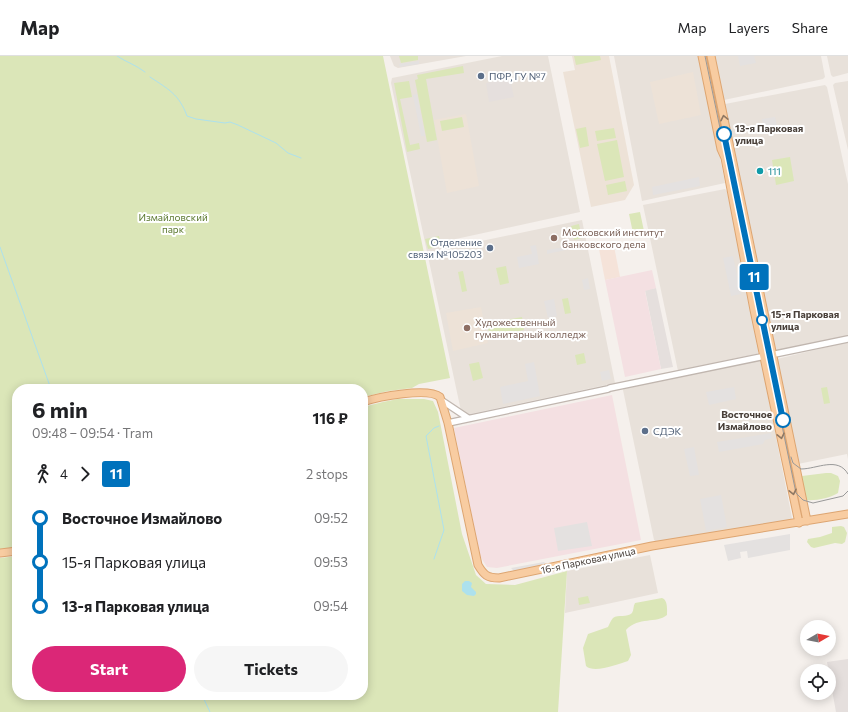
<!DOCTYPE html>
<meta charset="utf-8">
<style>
body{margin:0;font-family:Commissioner,sans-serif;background:#f6f6f6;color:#202124;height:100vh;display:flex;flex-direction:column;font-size:15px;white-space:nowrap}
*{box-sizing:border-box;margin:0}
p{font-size:13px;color:#757577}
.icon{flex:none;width:22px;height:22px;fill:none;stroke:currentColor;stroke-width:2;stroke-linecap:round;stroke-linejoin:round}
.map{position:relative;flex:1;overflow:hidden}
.details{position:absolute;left:12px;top:328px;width:356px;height:316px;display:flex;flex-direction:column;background:#fff;border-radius:16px;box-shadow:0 2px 10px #0003}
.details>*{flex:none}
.badge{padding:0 8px;border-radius:3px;font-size:14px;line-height:26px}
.needle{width:26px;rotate:80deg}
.buttons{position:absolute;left:800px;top:564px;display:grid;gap:8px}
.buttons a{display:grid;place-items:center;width:36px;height:36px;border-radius:50%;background:#fff;box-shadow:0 2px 10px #0003;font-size:20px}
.map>.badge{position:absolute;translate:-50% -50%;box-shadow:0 0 0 2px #fff}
.legs{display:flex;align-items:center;gap:6px;height:44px;padding:0 20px;font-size:13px}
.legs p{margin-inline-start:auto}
.overview{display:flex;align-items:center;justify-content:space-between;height:68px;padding:0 20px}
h1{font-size:22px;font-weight:700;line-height:30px}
.primary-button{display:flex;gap:8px;margin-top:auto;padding:8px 20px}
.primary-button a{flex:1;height:46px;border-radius:24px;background:#db2777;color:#fff;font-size:16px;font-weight:700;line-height:46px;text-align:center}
.primary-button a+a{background:#f6f6f6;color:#202124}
ul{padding:0 20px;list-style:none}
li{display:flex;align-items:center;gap:14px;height:44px;font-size:15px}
li i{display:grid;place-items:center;width:6px;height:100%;margin:0 5px;background:currentColor}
li i::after{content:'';width:10px;height:10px;margin:-5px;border:3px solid;border-radius:50%;background:#fff}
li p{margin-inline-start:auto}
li:first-child i{background:linear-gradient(#0000 50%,currentColor 0)}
li:last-child i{background:linear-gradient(currentColor 50%,#0000 0)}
header{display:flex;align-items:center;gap:24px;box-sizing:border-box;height:56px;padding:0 20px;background:#fff;border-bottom:1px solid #e0e0e0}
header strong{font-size:19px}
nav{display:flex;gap:22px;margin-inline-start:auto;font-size:14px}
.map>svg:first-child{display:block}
.residential{fill:#e8e1da}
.commercial{fill:#f5e3d9}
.industrial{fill:#e5dfdd}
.education{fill:#ede2d7}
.medical{fill:#f4e0e2}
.green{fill:#dbe6b8}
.parking{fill:#e4e1e0}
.water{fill:#ade1ed}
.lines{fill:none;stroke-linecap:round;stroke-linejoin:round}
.stream{stroke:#ade1ed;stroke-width:1}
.minor-casing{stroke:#c0b6af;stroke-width:8}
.major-casing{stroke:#dda571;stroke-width:9}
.minor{stroke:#fff;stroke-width:5.5}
.major{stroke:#f8cca1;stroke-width:7}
.tram{stroke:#999;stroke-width:1}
.oneway{stroke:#8f7863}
.line-1-casing{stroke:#fff;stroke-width:9}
.line-1{stroke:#0072bc;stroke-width:6}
.service-dot{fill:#5c6f8a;stroke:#fff;stroke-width:1.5}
.stop-1-dot{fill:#fff;stroke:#0072bc;stroke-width:2}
.culture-dot{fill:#0f9aa8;stroke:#fff;stroke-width:1.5}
.education-dot{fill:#8d6e63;stroke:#fff;stroke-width:1.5}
.labels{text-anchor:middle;stroke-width:4;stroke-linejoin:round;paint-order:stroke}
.service-label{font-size:10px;fill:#4e5e75;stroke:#fff;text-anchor:start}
.stop-label{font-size:10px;font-weight:bold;fill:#49403a;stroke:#fff;text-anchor:start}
.culture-label{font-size:10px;fill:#0d838f;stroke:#fff;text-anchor:start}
.park-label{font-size:10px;fill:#5b782f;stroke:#fff}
.education-label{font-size:10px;fill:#785e54;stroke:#fff;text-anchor:start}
.street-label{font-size:10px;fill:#49403a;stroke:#fff}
</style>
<header>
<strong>Map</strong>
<nav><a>Map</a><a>Layers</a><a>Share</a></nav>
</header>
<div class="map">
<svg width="848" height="656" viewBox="0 0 848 656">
<rect width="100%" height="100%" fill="#f5f0ec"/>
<!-- residential -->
<path class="residential" d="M390 0H466L398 12 394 10Z
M502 0H548L580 156 442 186 443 193 582 164 615 327 470 358H464L461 355 391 27 392 22Z
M614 0H700L725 127 642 145Z
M713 0H821L825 21 823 23 724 44 722 43Z
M827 0H848V17L833 21 831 19Z
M848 25V94L833 29 835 27Z
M825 29 827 31 848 128V280L775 296 724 51 725 48Z
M725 133 727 135 759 295 757 298 678 315 643 149Z
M848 286V403L847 398 798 408 777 303Z
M759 304 761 305 792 462 791 464 657 486 654 484 623 334 625 331Z
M650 499 658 537 565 557 567 515Z"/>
<!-- commercial -->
<path class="commercial" d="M614 190 620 221 605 224 599 193Z"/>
<!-- industrial -->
<path class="industrial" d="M510 22 514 41 489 46 486 27Z
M656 232 673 311 661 313 645 234Z
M848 603V656H836L827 606Z"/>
<!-- education -->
<path class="education" d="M572 0H609L634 129 625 144 591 151 563 16 575 14Z
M693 16 701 59 659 68 650 26Z
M466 58 479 130 447 137 434 64Z
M481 251 488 287 453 295 446 257Z"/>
<!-- medical -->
<path class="medical" d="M652 214 656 232 645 235 661 313 625 321 605 224Z
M612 339 641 484 497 512 487 511 480 500 454 372Z"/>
<!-- green -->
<path class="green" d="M0 0H383L450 322 419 328 412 332 388 335 363 341V333H17V492L0 493Z
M399 0H418V4L401 7Z
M574 0H600L601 4 576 9Z
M463 10 464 17 426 23 437 84 427 86 415 24 418 23 417 19Z
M409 25 412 41 400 43 410 89 419 87 420 93 407 96 394 27Z
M462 61 464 71 442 75 440 65Z
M586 71 589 90 580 92 576 73Z
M614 72 616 82 597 85 595 75Z
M617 84 624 121 605 125 597 88Z
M790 101 794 125 776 129 772 104Z
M625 125 627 135 608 139 606 129Z
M640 156 644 175 633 177 629 158Z
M579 168 582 182 574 184 571 170Z
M439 180 441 190 428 193 425 183Z
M506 210 509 227 500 229 496 212Z
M463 215 467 235 462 236 458 216Z
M568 242 571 257 565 258 562 243Z
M522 261 524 274 490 281 487 267Z
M584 297 586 307 577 309 575 299Z
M479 306 483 322 473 325 469 308Z
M827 331 830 347 824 348 821 332Z
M398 343H424L433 345 438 356 462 478 476 519 486 528 515 529 567 515 558 656H0V502L17 500V639H363V351L383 346Z
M826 417H831L838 420 840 425 838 437C830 442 816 445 806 444L801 422 802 420Z
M841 470 844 471 847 477 845 486 842 488 835 487 814 492 811 491 807 486 808 483 820 481 832 477V471Z
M588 540 590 547 579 549 578 542Z
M662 542C668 544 667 553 667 559 656 568 639 560 626 574L631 599 628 605C618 608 594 618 586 610L583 592 588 578 608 571C609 569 611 564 613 562 618 558 627 562 632 557 634 554 633 550 635 547Z"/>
<!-- parking -->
<path class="parking" d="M738 0H754L756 7 740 10Z
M419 5V8L400 11 399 8Z
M417 38 425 80H421L413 39Z
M775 61 778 75 765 78 762 63Z
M699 121 700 130 653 139 652 131Z
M536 189 539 208 519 212 517 201 532 198 530 190Z
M565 191 566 194 547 198V194Z
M733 200 741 238 731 240 723 202Z
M588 222 590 233 584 234 582 224Z
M554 243 557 260 548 262 544 245Z
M534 306 540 340 503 348 500 331 528 325 525 308Z
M609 314 611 323 602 325 600 316Z
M734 331 736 343 709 349 706 336Z
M771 377 772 382 765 384 763 388 719 396 717 386Z
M694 391 699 419 690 420 684 393Z
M721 439 727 471 706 475 700 443Z
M587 466 592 490 558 495 554 472Z
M790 478V494L748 502 747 495 740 496 741 502 728 505 724 489Z
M544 506 546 508 514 515 511 512Z"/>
<!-- water -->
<path class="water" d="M465 525H469L472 527 471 531 476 536V538L474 540 467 539 462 535V528Z"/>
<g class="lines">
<!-- stream -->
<path class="stream" d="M117 0C126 6 136 9 145 16
M150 21C168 33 179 38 187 60L196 63 225 67 230 66 238 69 276 87 288 97 301 102
M0 191 51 333
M434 503 444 474 426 380 434 372 439 370
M202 639 210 656"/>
<!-- minor casing -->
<g class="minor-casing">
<path id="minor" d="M610 332 848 283
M441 344 468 362
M448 367 608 333"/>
</g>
<!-- major casing -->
<g class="major-casing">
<path id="major" d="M702 0 721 93 725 102 754 254 799 467
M711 0 807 465
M363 346C378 341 428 331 440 341L448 367 478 509C484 519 487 522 499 522L652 490 848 458
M0 497 17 495"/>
</g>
<!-- minor -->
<use href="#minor" class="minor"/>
<!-- major -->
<use href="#major" class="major"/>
<!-- tram -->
<path class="tram" d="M705 0 796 437 803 444 813 447 843 440 848 435
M791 401 793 407 801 413C817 413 838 400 848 418"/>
</g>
<!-- one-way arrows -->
<defs><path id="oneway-chevron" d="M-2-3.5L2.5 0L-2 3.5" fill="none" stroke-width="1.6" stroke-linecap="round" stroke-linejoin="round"/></defs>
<g class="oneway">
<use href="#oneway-chevron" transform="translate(724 62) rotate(-102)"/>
<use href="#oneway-chevron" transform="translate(781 380) rotate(78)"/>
<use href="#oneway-chevron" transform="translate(793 436) rotate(78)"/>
</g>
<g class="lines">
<!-- line-1 casing -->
<g class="line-1-casing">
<path id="line-1" d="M724 78 783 364"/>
</g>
<!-- line-1 -->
<use href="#line-1" class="line-1"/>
</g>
<!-- markers -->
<g class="service-dot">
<circle cx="481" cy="20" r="4"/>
<circle cx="490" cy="192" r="4"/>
<circle cx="645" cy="375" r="4"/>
</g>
<g class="stop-1-dot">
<circle cx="724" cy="78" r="7"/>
<circle cx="762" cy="264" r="5"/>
<circle cx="783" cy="364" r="7"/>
</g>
<circle class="culture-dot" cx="760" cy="115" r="4"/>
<g class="education-dot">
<circle cx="554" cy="182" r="4"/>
<circle cx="467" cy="272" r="4"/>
</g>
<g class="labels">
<!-- service labels -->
<g class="service-label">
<text x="489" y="24">ПФР, ГУ №7</text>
<text x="482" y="190" text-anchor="end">Отделение<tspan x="482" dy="12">связи №105203</tspan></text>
<text x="653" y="379">СДЭК</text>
</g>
<!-- stop labels -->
<g class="stop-label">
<text x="735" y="76">13-я Парковая<tspan x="735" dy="12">улица</tspan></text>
<text x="771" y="262">15-я Парковая<tspan x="771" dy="12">улица</tspan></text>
<text x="772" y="362" text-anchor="end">Восточное<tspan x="772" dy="12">Измайлово</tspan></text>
</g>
<!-- culture labels -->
<g class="culture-label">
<text x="768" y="119">111</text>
</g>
<!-- park labels -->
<g class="park-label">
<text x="173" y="165">Измайловский<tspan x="173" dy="12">парк</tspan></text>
</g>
<!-- education labels -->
<g class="education-label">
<text x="562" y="180">Московский институт<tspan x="562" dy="12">банковского дела</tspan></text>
<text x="475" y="270">Художественный<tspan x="475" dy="12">гуманитарный колледж</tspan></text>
</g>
<!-- street labels -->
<g class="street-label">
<text transform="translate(588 504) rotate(-12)" y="4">16-я Парковая улица</text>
</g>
</g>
</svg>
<div class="buttons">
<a><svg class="needle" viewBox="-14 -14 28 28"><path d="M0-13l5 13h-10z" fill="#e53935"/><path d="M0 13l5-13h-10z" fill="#757577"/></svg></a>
<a><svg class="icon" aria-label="locate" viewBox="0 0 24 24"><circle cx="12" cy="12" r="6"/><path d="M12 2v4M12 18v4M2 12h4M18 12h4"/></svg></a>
</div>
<b class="badge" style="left:754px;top:221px;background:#0072bc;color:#fff">11</b>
<section class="details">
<div class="overview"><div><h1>6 min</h1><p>09:48 – 09:54 · Tram</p></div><b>116 ₽</b></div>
<div class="legs"><svg class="icon" aria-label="walk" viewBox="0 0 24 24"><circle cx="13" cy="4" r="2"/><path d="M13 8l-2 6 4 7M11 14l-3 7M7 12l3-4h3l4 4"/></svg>4<svg class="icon" aria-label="forward" viewBox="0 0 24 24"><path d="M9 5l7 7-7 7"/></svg><b class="badge" style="background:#0072bc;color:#fff">11</b><p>2 stops</p></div>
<ul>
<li><i style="color:#0072bc"></i><b>Восточное Измайлово</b><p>09:52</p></li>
<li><i style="color:#0072bc"></i><span>15-я Парковая улица</span><p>09:53</p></li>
<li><i style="color:#0072bc"></i><b>13-я Парковая улица</b><p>09:54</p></li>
</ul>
<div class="primary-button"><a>Start</a><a>Tickets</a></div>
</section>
</div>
